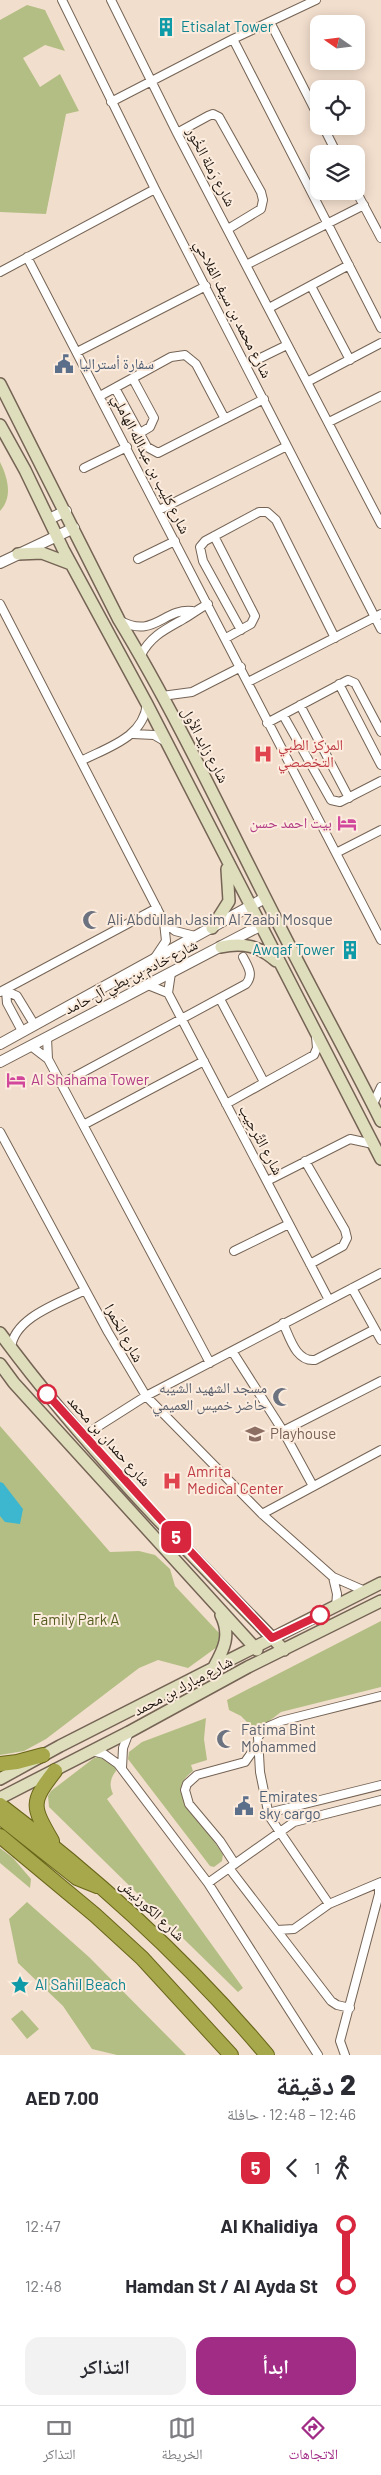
<!DOCTYPE html>
<html lang="ar">
<meta charset="utf-8">
<style>
body{margin:0;font-family:Barlow,"Noto Naskh Arabic",sans-serif;background:#f2f2f3;color:#2b2b33;direction:rtl;height:100vh;display:flex;flex-direction:column;font-size:19px;white-space:nowrap}
*{box-sizing:border-box;margin:0}
p{font-size:16px;color:#7c7c81}
.icon{flex:none;width:28px;height:28px;fill:none;stroke:currentColor;stroke-width:2;stroke-linecap:round;stroke-linejoin:round}
.map{position:relative;height:2055px;overflow:hidden;direction:ltr}
.sheet{display:flex;flex-direction:column;background:#fff;flex:1}
.sheet>*{flex:none}
.badge{padding:0 10px;border-radius:8px;font-size:18px;line-height:32px}
.needle{width:32px;rotate:284deg}
.buttons{position:absolute;left:310px;top:15px;display:grid;gap:10px}
.buttons a{display:grid;place-items:center;width:55px;height:55px;border-radius:10px;background:#fff;box-shadow:0 2px 12px #0003;font-size:25px}
.map>.badge{position:absolute;translate:-50% -50%;box-shadow:0 0 0 2px #fff}
.legs{display:flex;align-items:center;gap:8px;height:55px;padding:0 25px;font-size:16px}
.legs p{margin-inline-start:auto}
.summary{display:flex;align-items:center;justify-content:space-between;height:85px;padding:0 25px}
h1{font-size:28px;font-weight:800;line-height:38px}
.cta{display:flex;gap:10px;margin-top:auto;padding:10px 25px}
.cta a{flex:1;height:58px;border-radius:15px;background:#a12c86;color:#fff;font-size:20px;font-weight:800;line-height:58px;text-align:center}
.cta a+a{background:#f2f2f3;color:#2b2b33}
ul{padding:0 25px;list-style:none}
li{display:flex;align-items:center;gap:18px;height:60px;font-size:19px}
li i{display:grid;place-items:center;width:8px;height:100%;margin:0 6px;background:currentColor}
li i::after{content:'';width:12px;height:12px;margin:-6px;border:4px solid;border-radius:50%;background:#fff}
li p{margin-inline-start:auto}
li:first-child i{background:linear-gradient(#0000 50%,currentColor 0)}
li:last-child i{background:linear-gradient(currentColor 50%,#0000 0)}
.tabs{display:flex;justify-content:space-around;align-items:center;height:70px;border-top:1px solid #e1e1e2;background:#fff;font-size:14px;color:#7c7c81}
.tabs a{display:grid;justify-items:center;gap:2px}
.tabs .active{color:#a12c86}
.map>svg:first-child{display:block}
.green{fill:#b3be84}
.water{fill:#3db7cf}
.lines{fill:none;stroke-linecap:round;stroke-linejoin:round}
.minor-casing{stroke:#756455;stroke-width:10}
.tertiary-casing{stroke:#756455;stroke-width:12}
.secondary-casing{stroke:#756455;stroke-width:14}
.trunk-casing{stroke:#686619;stroke-width:16}
.minor{stroke:#fff;stroke-width:8}
.tertiary{stroke:#fff;stroke-width:10}
.secondary{stroke:#dedebc;stroke-width:11}
.trunk{stroke:#a7a74c;stroke-width:14}
.line-1-casing{stroke:#fff;stroke-width:11}
.line-1{stroke:#d7263d;stroke-width:8}
.stop-1-dot{fill:#fff;stroke:#d7263d;stroke-width:2.5}
.labels{text-anchor:middle;stroke-width:4;stroke-linejoin:round;paint-order:stroke}
.culture-label{font-size:15px;fill:#0d838f;stroke:#fcecde;text-anchor:start}
.street-label{font-size:15px;fill:#1c150f;stroke:#fcecde}
.service-label{font-size:15px;fill:#4e5e75;stroke:#fcecde;text-anchor:start}
.health-label{font-size:15px;fill:#be3a42;stroke:#fcecde;text-anchor:start}
.hotel-label{font-size:15px;fill:#b23c85;stroke:#fcecde;text-anchor:end}
.worship-label{font-size:15px;fill:#5b616d;stroke:#fcecde;text-anchor:start}
.education-label{font-size:15px;fill:#785e54;stroke:#fcecde;text-anchor:start}
.park-label{font-size:15px;fill:#545d20;stroke:#fcecde}
</style>
<div class="map">
<svg width="381" height="2055" viewBox="0 0 381 2055">
<rect width="100%" height="100%" fill="#f2decd"/>
<!-- green -->
<path class="green" d="M27 5 45 10 65 51 45 45 23 58 40 87 60 74 79 111 66 114 46 214 0 212V20Z
M0 462C8 478 13 497 0 511Z
M0 1426 110 1552 139 1551 155 1555 170 1569 175 1586 220 1634 217 1647 188 1668 158 1660 139 1668 46 1739 24 1751 0 1755Z
M381 1621V1687L281 1712 256 1731 241 1716 229 1710 227 1700Z
M206 1718 204 1739 207 1760 191 1765 193 1771C182 1779 179 1787 184 1799L223 1854 222 1861 214 1867 210 1866 128 1759 129 1752 142 1742Z
M101 1756 115 1766 116 1771C110 1779 109 1785 113 1794L107 1799 243 1988 238 1992 49 1807 48 1796 51 1791 94 1758Z
M0 1848 13 1858 31 1879 30 1888 0 1863Z
M27 1902 89 1957 186 2055H117L92 2049 63 2006 18 1963 9 1919Z
M22 2010 39 2029 27 2039 11 2019Z"/>
<!-- water -->
<path class="water" d="M0 1482 3 1483 23 1509 20 1524 5 1522 0 1516Z"/>
<g class="lines">
<!-- minor casing -->
<g class="minor-casing">
<path id="minor" d="M62 0 155 189 381 629
M111 0 177 133 381 524
M270 22 319 118
M233 39 381 328
M111 102 233 39 316 0
M323 126 337 154
M177 133 208 116 213 114 219 117 261 192 263 200 261 209 228 229
M356 191 381 238
M27 257 381 940
M246 265 364 205
M0 272 155 189
M311 286 350 360
M269 308 349 265
M77 352 206 286
M246 365 287 345
M133 379 154 418 150 427 140 433
M307 382 381 343
M115 388 147 447 158 453 264 399
M100 396 171 357 185 355 196 364 225 419
M329 422 381 396
M84 468 127 447
M159 510 287 446
M214 536 255 616 251 624 226 638
M138 559 175 541
M0 604 164 922 166 941 156 956
M119 620C154 640 163 608 192 611
M241 630 203 561 200 547 205 541 259 512H267L276 520 335 638
M141 655C150 637 164 630 182 620 191 615 198 609 208 604
M248 682 381 614
M339 684 381 765
M162 696 192 692 241 667
M300 705 349 798
M283 715 331 800 340 802 381 781
M267 723 348 680 355 683 381 732
M133 734 154 735 166 742
M81 761C108 747 143 738 147 704
M336 853 381 830
M164 922 175 931 195 936
M171 973 168 993 329 1300
M148 985 168 993
M0 992 157 908
M220 999 264 1082
M22 1031 7 1003 6 991 17 996 34 1024
M47 1038 48 1059
M31 1046 48 1059 210 1363
M61 1084 246 984C254 974 248 967 243 957
M226 1104 314 1055 317 1048 316 1037
M373 1104 381 1087
M85 1124 204 1061
M0 1132 108 1332 146 1396 262 1514 333 1577 365 1591
M305 1161 345 1230 347 1238 343 1246 310 1264
M267 1181 350 1139 373 1144
M234 1251 289 1224
M352 1288 381 1340
M283 1323C290 1338 296 1362 315 1360L375 1329
M11 1348C14 1317 60 1303 85 1290
M232 1351 283 1431 313 1486
M283 1431 381 1381
M83 1436 146 1396 381 1273
M262 1514 381 1450
M333 1577 337 1594 336 1607
M92 1751 104 1754 118 1764 208 1883 318 2055
M122 1768 123 1748 129 1732
M268 1813 381 1785
M235 1864 220 1841 189 1804 185 1790 187 1784 197 1775 245 1762 257 1745
M229 1868 331 2001 337 2005 350 2008
M208 1883 294 1822 381 1800
M329 1904 269 1816 260 1772 258 1737 265 1728 281 1721 381 1696
M277 1930 294 1929 329 1904 381 1882
M345 2055 340 2041 379 1894V1883"/>
</g>
<!-- tertiary casing -->
<g class="tertiary-casing">
<path id="tertiary" d="M49 519 66 511
M0 563 74 528
M0 1044 265 898
M0 1062 275 918"/>
</g>
<!-- secondary casing -->
<g class="secondary-casing">
<path id="secondary" d="M0 384 119 620C177 716 225 819 276 919 310 987 347 1053 381 1121
M0 425 25 470 63 549 147 704 381 1159
M18 554 42 553 71 564
M212 928 229 901 227 869
M221 947C243 942 259 946 276 961
M0 1333C83 1446 186 1550 284 1650
M0 1364 14 1383 257 1650
M214 1667C224 1649 231 1635 221 1615
M0 1779 60 1746 381 1583
M0 1798 129 1732 248 1667 381 1601"/>
</g>
<!-- trunk casing -->
<g class="trunk-casing">
<path id="trunk" d="M0 1764 17 1762 43 1755
M0 1805C98 1879 188 1961 267 2055
M0 1817 77 1878 97 1886
M0 1836 95 1915 142 1958 231 2055
M52 1841C32 1806 30 1803 55 1771"/>
</g>
<!-- minor -->
<use href="#minor" class="minor"/>
<!-- tertiary -->
<use href="#tertiary" class="tertiary"/>
<!-- secondary -->
<use href="#secondary" class="secondary"/>
<!-- trunk -->
<use href="#trunk" class="trunk"/>
</g>
<g class="lines">
<!-- line-1 casing -->
<g class="line-1-casing">
<path id="line-1" d="M47 1394 172 1532 272 1638 320 1615"/>
</g>
<!-- line-1 -->
<use href="#line-1" class="line-1"/>
</g>
<!-- icons -->
<defs>
<g id="building-bare" transform="scale(1.5)"><path d="M-4-6H4V6H1V3H-1V6H-4ZM-2.5-4.3h1.7v1.8h-1.7ZM.8-4.3h1.7v1.8H.8ZM-2.5-1h1.7V.8h-1.7ZM.8-1h1.7V.8H.8Z" fill="#0f9aa8" stroke="#fcecde" stroke-width="2.5" paint-order="stroke"/></g>
<g id="civic-bare" transform="scale(1.5)"><path d="M-.6-6.5H3V-4.5H.6V-3L4-1V1h2V6H-6V1h2V-1L-.6-3ZM-1.2 2.5V6h2.4V2.5Z" fill="#5c6f8a" stroke="#fcecde" stroke-width="2.5" paint-order="stroke"/></g>
<g id="hospital-bare" transform="scale(1.5)"><path d="M-5-5h3v3.5h4V-5h3V5h-3V1.5h-4V5h-3Z" fill="#e0444e" stroke="#fcecde" stroke-width="2.5" paint-order="stroke"/></g>
<g id="hotel-bare" transform="scale(1.5)"><path d="M-6-4.5h1.5V1H6V5H4.5V3h-9V5H-6ZM-4 0a1.8 1.8 0 1 1 3.6 0ZM.5 0V-2.5h3Q6-2.5 6 0Z" fill="#d1479c" stroke="#fcecde" stroke-width="2.5" paint-order="stroke"/></g>
<g id="mosque-bare" transform="scale(1.5)"><path d="M3.5-4.9A6 6 0 1 0 3.5 4.9A5 5 0 1 1 3.5-4.9Z" fill="#6b7280" stroke="#fcecde" stroke-width="2.5" paint-order="stroke"/></g>
<g id="school-bare" transform="scale(1.5)"><path d="M0-5L7-2L0 1L-7-2ZM-4 1L0 2.5L4 1V4Q0 6-4 4Z" fill="#8d6e63" stroke="#fcecde" stroke-width="2.5" paint-order="stroke"/></g>
<g id="sight-bare" transform="scale(1.5)"><path d="M0-6L1.8-2.2L6-1.7L2.9 1.2L3.7 5.4L0 3.3L-3.7 5.4L-2.9 1.2L-6-1.7L-1.8-2.2Z" fill="#0f9aa8" stroke="#fcecde" stroke-width="2.5" paint-order="stroke"/></g>
</defs>
<g fill-rule="evenodd">
<use href="#building-bare" x="166" y="27"/>
<use href="#civic-bare" x="64" y="364"/>
<use href="#hospital-bare" x="263" y="754"/>
<use href="#hotel-bare" x="347" y="823"/>
<use href="#mosque-bare" x="92" y="920"/>
<use href="#building-bare" x="350" y="950"/>
<use href="#hotel-bare" x="16" y="1080"/>
<use href="#mosque-bare" x="282" y="1397"/>
<use href="#school-bare" x="255" y="1434"/>
<use href="#hospital-bare" x="172" y="1481"/>
<use href="#mosque-bare" x="226" y="1739"/>
<use href="#civic-bare" x="244" y="1806"/>
<use href="#sight-bare" x="20" y="1985"/>
</g>
<!-- markers -->
<g class="stop-1-dot">
<circle cx="47" cy="1394" r="9"/>
<circle cx="320" cy="1615" r="9"/>
</g>
<g class="labels">
<!-- culture labels -->
<g class="culture-label">
<text x="181" y="32">Etisalat Tower</text>
<text x="335" y="955" text-anchor="end">Awqaf Tower</text>
<text x="35" y="1990">Al Sahil Beach</text>
</g>
<!-- street labels -->
<g class="street-label">
<text transform="translate(211 167) rotate(62)" y="5">شارع رَملة الخُور</text>
<text transform="translate(233 309) rotate(63)" y="5">شارع محمد بن سيف الفلاحي</text>
<text transform="translate(151 464) rotate(63)" y="5">شارع كليب بن عبدالله الهاملي</text>
<text transform="translate(205 745) rotate(62)" y="5">شارع زايد الأول</text>
<text transform="translate(131 977) rotate(-27)" y="5">شارع خادم بن بطي آل حامد</text>
<text transform="translate(261 1140) rotate(62)" y="5">شارع التَّرحِيب</text>
<text transform="translate(124 1333) rotate(61)" y="5">شارع الحَمرا</text>
<text transform="translate(109 1441) rotate(48)" y="5">شارع حمدان بن محمد</text>
<text transform="translate(183 1686) rotate(-28)" y="5">شارع مبارك بن محمد</text>
<text transform="translate(152 1910) rotate(43)" y="5">شارع الكورنيش</text>
</g>
<!-- service labels -->
<g class="service-label">
<text x="79" y="369">سفارة أستراليا</text>
<text x="259" y="1802">Emirates<tspan x="259" dy="17">sky cargo</tspan></text>
</g>
<!-- health labels -->
<g class="health-label">
<text x="278" y="750">المركز الطبي<tspan x="278" dy="17">التخصصي</tspan></text>
<text x="187" y="1477">Amrita<tspan x="187" dy="17">Medical Center</tspan></text>
</g>
<!-- hotel labels -->
<g class="hotel-label">
<text x="332" y="828">بيت احمد حسن</text>
<text x="31" y="1085" text-anchor="start">Al Shahama Tower</text>
</g>
<!-- worship labels -->
<g class="worship-label">
<text x="107" y="925">Ali Abdullah Jasim Al Zaabi Mosque</text>
<text x="267" y="1393" text-anchor="end">مسجد الشهيد الشيبه<tspan x="267" dy="17">حاضر خميس العميمي</tspan></text>
<text x="241" y="1735">Fatima Bint<tspan x="241" dy="17">Mohammed</tspan></text>
</g>
<!-- education labels -->
<g class="education-label">
<text x="270" y="1439">Playhouse</text>
</g>
<!-- park labels -->
<g class="park-label">
<text x="76" y="1625">Family Park A</text>
</g>
</g>
</svg>
<div class="buttons">
<a><svg class="needle" viewBox="-14 -14 28 28"><path d="M0-13l5 13h-10z" fill="#e53935"/><path d="M0 13l5-13h-10z" fill="#7c7c81"/></svg></a>
<a><svg class="icon" aria-label="locate" viewBox="0 0 24 24"><circle cx="12" cy="12" r="6"/><path d="M12 2v4M12 18v4M2 12h4M18 12h4"/></svg></a>
<a><svg class="icon" aria-label="layers" viewBox="0 0 24 24"><path d="M12 4l9 5-9 5-9-5zM3 14l9 5 9-5"/></svg></a>
</div>
<b class="badge" style="left:176px;top:1537px;background:#d7263d;color:#fff">5</b>
</div>
<section class="sheet">
<div class="summary"><div><h1>2 دقيقة</h1><p>12:46 – 12:48 · حافلة</p></div><b>AED 7.00</b></div>
<div class="legs"><svg class="icon" aria-label="walk" viewBox="0 0 24 24"><circle cx="13" cy="4" r="2"/><path d="M13 8l-2 6 4 7M11 14l-3 7M7 12l3-4h3l4 4"/></svg>1<svg class="icon" aria-label="back" viewBox="0 0 24 24"><path d="M15 5l-7 7 7 7"/></svg><b class="badge" style="background:#d7263d;color:#fff">5</b></div>
<ul>
<li><i style="color:#d7263d"></i><b>Al Khalidiya</b><p>12:47</p></li>
<li><i style="color:#d7263d"></i><b>Hamdan St / Al Ayda St</b><p>12:48</p></li>
</ul>
<div class="cta"><a>ابدأ</a><a>التذاكر</a></div>
</section>
<nav class="tabs">
<a class="active"><svg class="icon" aria-label="directions" viewBox="0 0 24 24"><path d="M12 3l9 9-9 9-9-9zM9 14v-3h6M13 9l2 2-2 2"/></svg>الاتجاهات</a>
<a><svg class="icon" aria-label="map" viewBox="0 0 24 24"><path d="M3 6l6-2 6 2 6-2v14l-6 2-6-2-6 2zM9 4v14M15 6v14"/></svg>الخريطة</a>
<a><svg class="icon" aria-label="tickets" viewBox="0 0 24 24"><path d="M3 7h18v10H3zM15 7v10"/></svg>التذاكر</a>
</nav>
